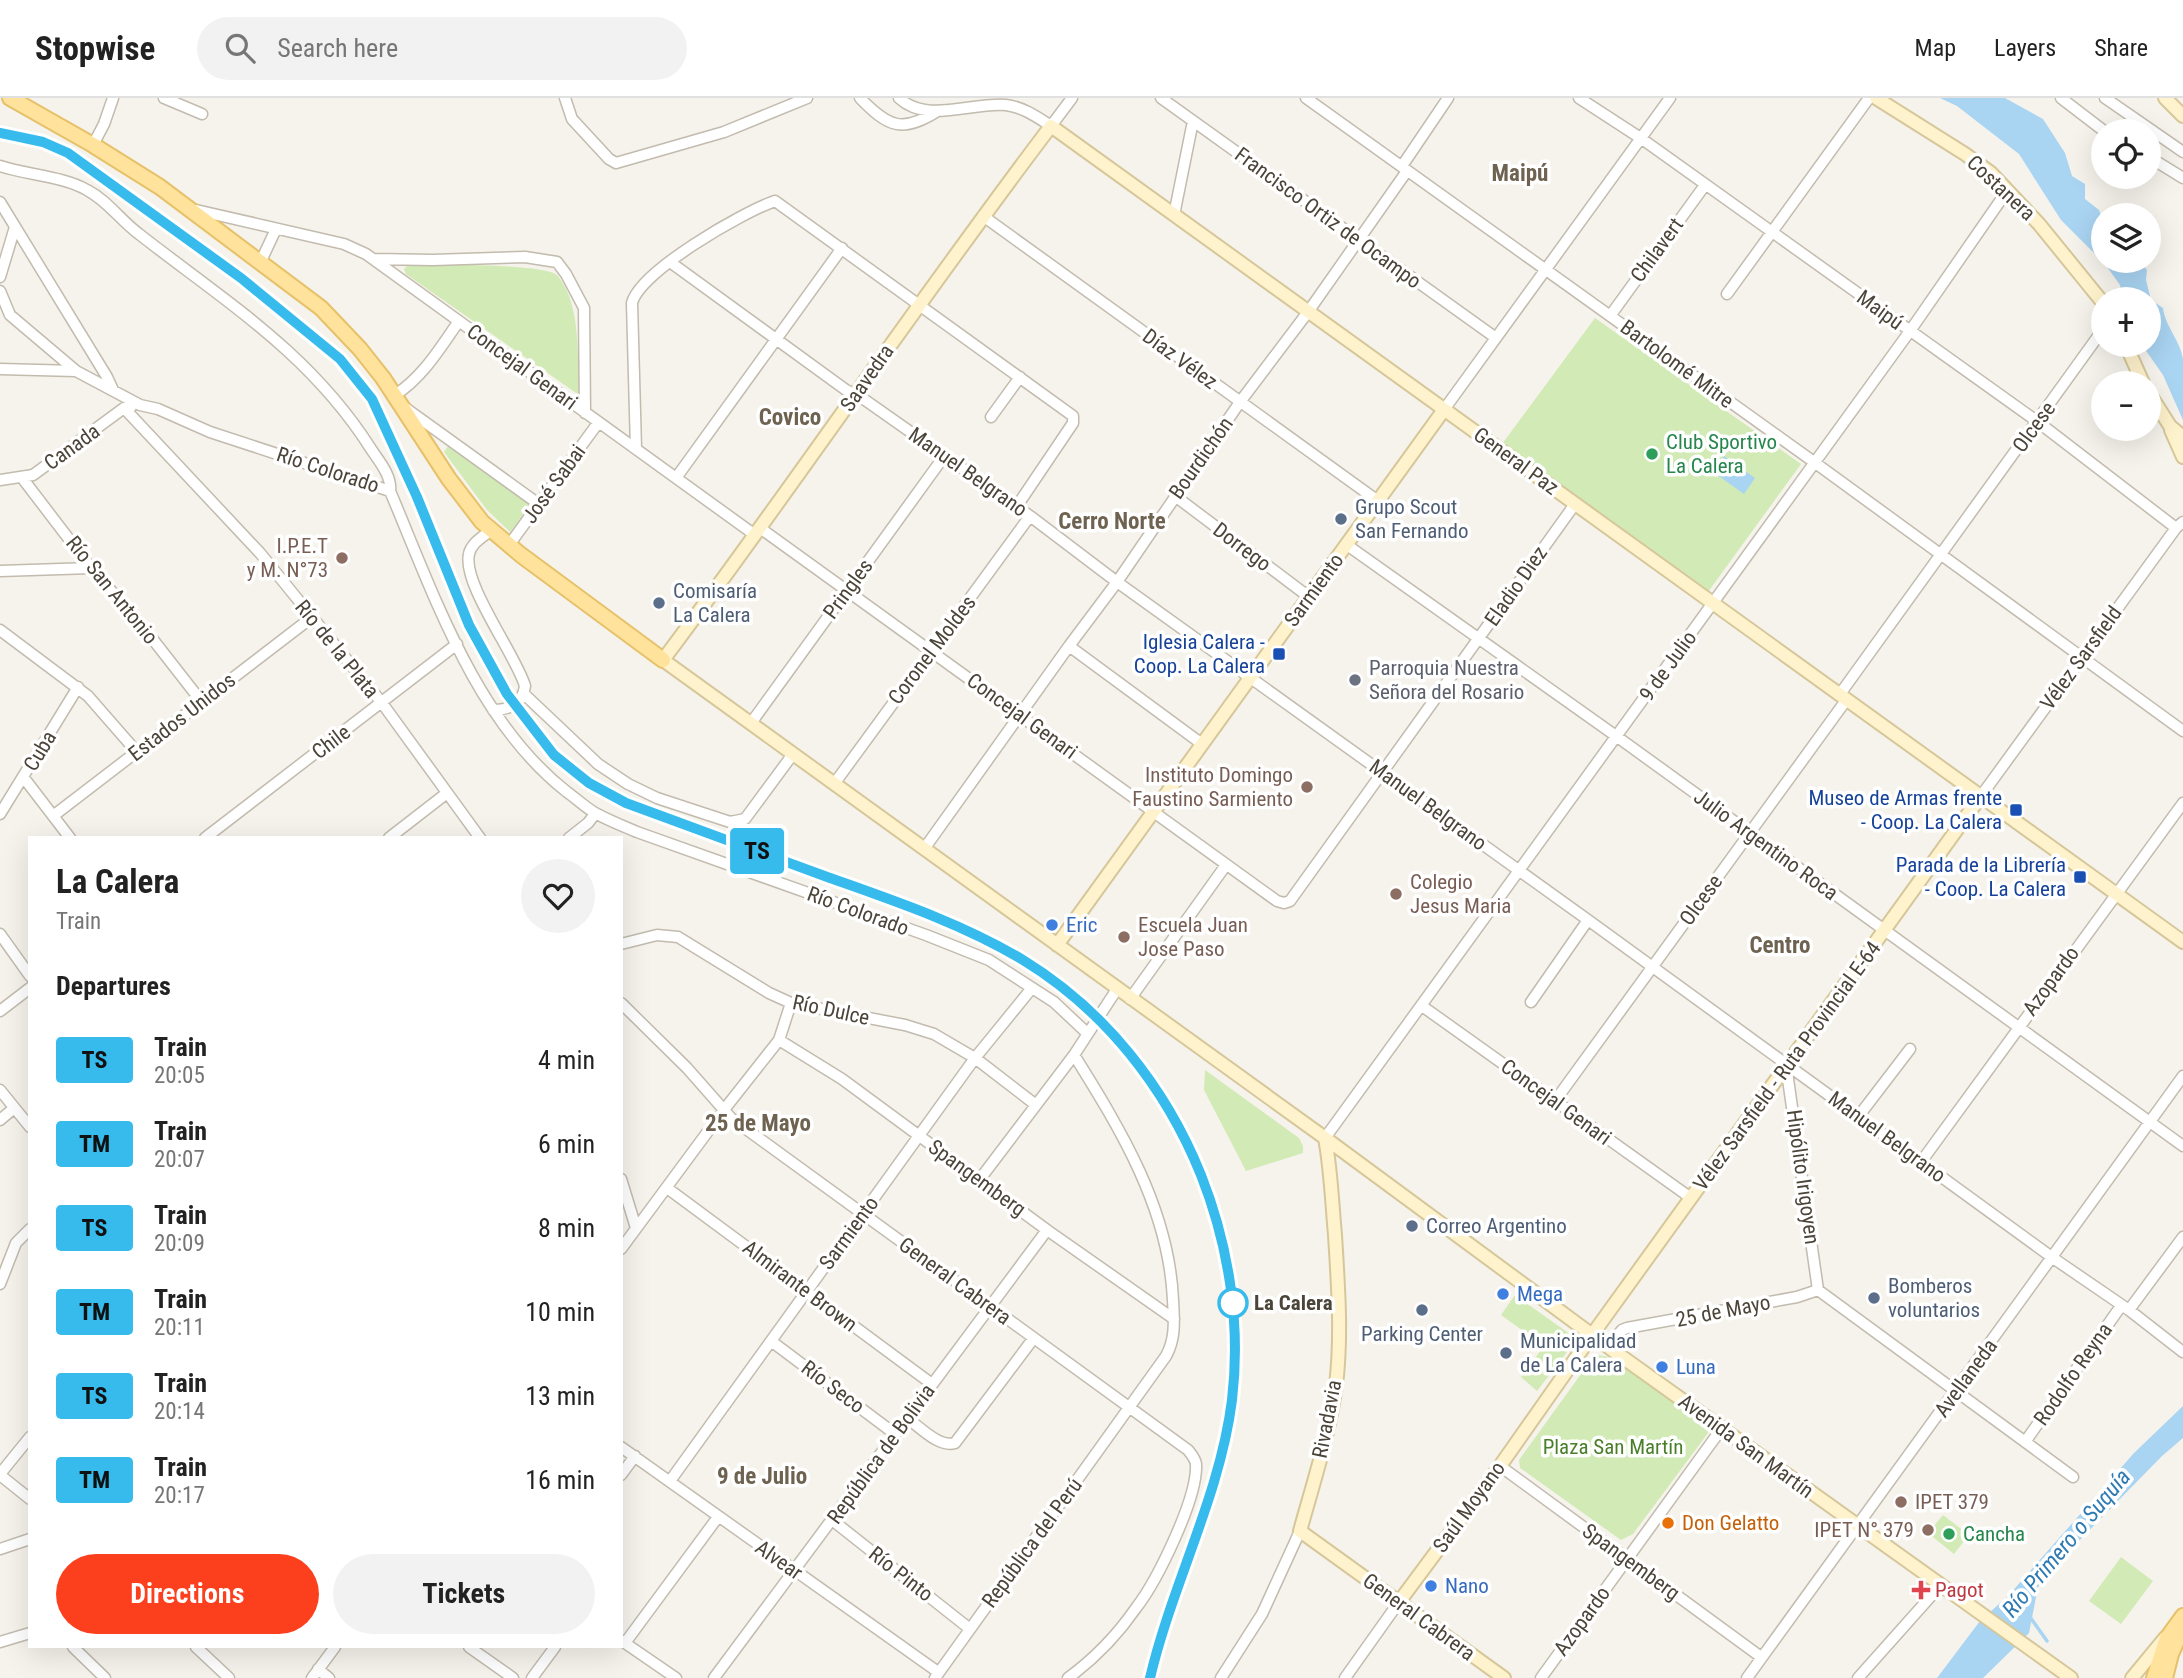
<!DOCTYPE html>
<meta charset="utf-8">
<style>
body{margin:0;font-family:"Roboto Condensed",sans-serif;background:#f2f2f2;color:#222;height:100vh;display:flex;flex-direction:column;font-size:26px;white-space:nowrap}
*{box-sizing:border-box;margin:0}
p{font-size:23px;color:#767676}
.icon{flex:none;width:38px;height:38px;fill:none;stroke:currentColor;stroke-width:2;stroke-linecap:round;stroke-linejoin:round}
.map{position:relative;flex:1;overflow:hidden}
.sheet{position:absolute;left:28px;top:738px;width:595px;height:812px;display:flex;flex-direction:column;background:#fff;border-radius:0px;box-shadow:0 7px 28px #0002}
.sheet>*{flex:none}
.badge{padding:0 14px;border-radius:5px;font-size:24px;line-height:46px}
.fabs{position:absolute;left:2091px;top:21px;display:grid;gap:14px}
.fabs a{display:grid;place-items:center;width:70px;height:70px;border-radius:50%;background:#fff;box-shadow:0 7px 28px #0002;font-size:35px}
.map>.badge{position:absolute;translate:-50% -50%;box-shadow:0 0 0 4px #fff}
h2{padding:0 28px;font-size:26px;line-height:63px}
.round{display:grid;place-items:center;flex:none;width:74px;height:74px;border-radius:37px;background:#f2f2f2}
.head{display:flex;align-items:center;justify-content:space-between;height:119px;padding:0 28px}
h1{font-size:33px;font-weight:700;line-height:52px}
.button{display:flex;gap:14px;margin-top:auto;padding:14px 28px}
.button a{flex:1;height:80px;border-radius:42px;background:#fc3f1d;color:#fff;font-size:28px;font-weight:700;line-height:80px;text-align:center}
.button a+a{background:#f2f2f2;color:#222}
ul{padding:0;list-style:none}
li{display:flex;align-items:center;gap:21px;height:84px;padding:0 28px}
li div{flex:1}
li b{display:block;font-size:26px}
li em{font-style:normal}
li .badge{min-width:77px;font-weight:700;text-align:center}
header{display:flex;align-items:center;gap:42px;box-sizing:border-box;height:98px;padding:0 35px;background:#fff;border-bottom:2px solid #e0e0e0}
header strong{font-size:33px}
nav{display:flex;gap:38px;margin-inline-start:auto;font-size:24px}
.search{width:490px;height:63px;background:#f2f2f2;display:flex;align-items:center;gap:18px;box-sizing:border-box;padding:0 24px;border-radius:38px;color:#767676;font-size:26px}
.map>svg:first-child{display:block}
.green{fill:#d2eab5}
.water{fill:#a9d4f2}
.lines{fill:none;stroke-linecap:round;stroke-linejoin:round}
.stream{stroke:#a9d4f2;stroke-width:3.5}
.street-casing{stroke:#c2bbae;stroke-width:13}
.secondary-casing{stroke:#d6c79b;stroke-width:16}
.primary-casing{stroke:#e6c16a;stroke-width:18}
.street{stroke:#fff;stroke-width:10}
.secondary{stroke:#fff3cd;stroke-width:12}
.primary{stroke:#ffe39c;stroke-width:14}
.rail{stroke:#9a9a9a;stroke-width:3.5;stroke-dasharray:9 9;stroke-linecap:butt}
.line-casing{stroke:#fff;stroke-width:16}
.line{stroke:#37bbed;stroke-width:10}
.leisure-dot{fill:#2e9e5b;stroke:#fff;stroke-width:2.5}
.service-dot{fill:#5c6f8a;stroke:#fff;stroke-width:2.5}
.education-dot{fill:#8d6e63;stroke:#fff;stroke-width:2.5}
.transit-dot{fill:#1a4fb4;stroke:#fff;stroke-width:2.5}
.worship-dot{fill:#6b7280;stroke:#fff;stroke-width:2.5}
.shop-dot{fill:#3f7fe0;stroke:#fff;stroke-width:2.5}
.stop-dot{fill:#fff;stroke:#37bbed;stroke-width:3.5}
.food-dot{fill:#e8710a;stroke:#fff;stroke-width:2.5}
.health-dot{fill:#e0444e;stroke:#fff;stroke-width:2.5}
.labels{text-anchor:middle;stroke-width:7;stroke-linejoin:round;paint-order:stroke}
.street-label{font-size:21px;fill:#4b4439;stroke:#fff}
.leisure-label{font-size:21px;fill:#27864d;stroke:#fff;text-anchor:start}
.service-label{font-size:21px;fill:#4e5e75;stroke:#fff;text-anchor:start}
.education-label{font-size:21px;fill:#785e54;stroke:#fff;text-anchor:end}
.transit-label{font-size:21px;fill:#164399;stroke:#fff;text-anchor:end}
.worship-label{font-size:21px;fill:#5b616d;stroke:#fff;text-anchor:start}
.shop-label{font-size:21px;fill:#366cbe;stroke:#fff;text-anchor:start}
.stop-label{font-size:21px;font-weight:bold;fill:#4b4439;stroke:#fff;text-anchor:start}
.park-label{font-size:21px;fill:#4a7f2a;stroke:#fff}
.food-label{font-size:21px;fill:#c56008;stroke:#fff;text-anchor:start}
.health-label{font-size:21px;fill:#be3a42;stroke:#fff;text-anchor:start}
.neighbourhood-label{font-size:23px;font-weight:bold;fill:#6e6250;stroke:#fff}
.water-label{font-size:23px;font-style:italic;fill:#2e7ab2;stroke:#fff}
</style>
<header>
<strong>Stopwise</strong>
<div class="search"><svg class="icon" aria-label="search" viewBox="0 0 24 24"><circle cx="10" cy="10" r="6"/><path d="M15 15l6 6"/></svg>Search here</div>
<nav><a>Map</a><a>Layers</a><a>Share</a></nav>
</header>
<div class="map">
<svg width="2183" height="1580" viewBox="0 0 2183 1580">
<rect width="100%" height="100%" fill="#f6f3ec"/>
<!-- green -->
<path class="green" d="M409 166C431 167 548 165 558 178 582 208 577 261 579 297L406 176 404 171Z
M1595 220 1801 366 1708 494 1502 346Z
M448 348 530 407 510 434 487 412 444 354Z
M1205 972 1299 1040 1303 1048V1055L1246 1073 1204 992Z
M1515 1197 1577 1241 1537 1293 1521 1279 1544 1248 1501 1217Z
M1597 1257 1610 1259 1701 1324 1706 1328 1708 1335 1633 1436 1621 1442 1520 1370 1519 1362 1589 1265Z
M1943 1417 1969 1437 1954 1456 1928 1435Z
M2121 1459 2153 1483 2121 1526 2089 1503Z"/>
<!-- water -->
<path class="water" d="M1940 0H2005L2043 21 2065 55 2072 78 2085 86V101L2099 112 2103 124 2104 163H2140L2147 172 2146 182 2151 202 2163 210C2165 228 2180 242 2183 261 2183 280 2183 302 2183 322L2163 277 2142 247H2149V201H2122L2120 187 2105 166 2061 122 2019 56 1957 8Z
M1724 358 1755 380 1744 396 1713 374Z
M2183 1308V1340L2162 1358 2072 1450 2038 1489 2029 1535 1983 1580H1937L1980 1523 2009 1497 2134 1355Z"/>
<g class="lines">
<!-- stream -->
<path class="stream" d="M2030 1519 2047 1543"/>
<!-- street casing -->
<g class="street-casing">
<path id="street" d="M164 0 202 16
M565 0 572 21 609 61 616 65 724 34 807 0
M860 0C888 29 902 35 936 14
M899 0C927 26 971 4 1006 7 1023 9 1037 19 1051 28L1072 0
M1161 0 1496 240
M1306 0 1814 364 2183 633
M1579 0 1642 41 2038 324 2176 430
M2061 0 2104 33
M2105 0 2183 54
M93 47 104 26 113 0
M2149 59 2183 80
M0 68C27 77 63 78 87 92 108 103 120 122 139 136 226 204 310 255 371 351 379 363 392 378 390 393
M1402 68 1448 0
M0 104 107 279 113 292
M196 112 344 146 366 156 755 437
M1174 117 1193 23
M983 118 1378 403
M373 161 433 162 525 159 557 164 566 176 584 210 585 315
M261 163 276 131
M670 164 846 292 865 302 1030 418 1117 484 1588 822 2053 1160 2129 1212 2183 1254
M0 179 15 129
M0 193 10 217 75 272
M1727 196 1869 0
M1610 218 1705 87
M0 271 76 273 140 307 158 311 210 334 390 393C434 497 476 623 567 694 577 701 587 711 597 716 610 723 623 728 637 734L926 837 989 862 1054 904 1087 935
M395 297C423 279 440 250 459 223
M404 309 540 407
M124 310 260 455 382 605 480 740
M1443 313 1670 0
M991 319 1020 279
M636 351 632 205C640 173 743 114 775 103L1073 318V325L1017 408
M676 380 842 150
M23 381 91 470 144 530 201 603
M0 382 33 377 124 310 131 309
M1175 398 1309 499
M760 430 1277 803 1284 805 1290 803 1575 406
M491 432C483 439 471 445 469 456 462 486 516 557 525 588 523 606 508 612 493 612
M509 447 598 325
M1347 447 1616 638 2183 1048
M0 473 91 470
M0 532 88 598 136 653
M1069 548 1202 646
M524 596 598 666 628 686 657 700 730 724 745 721 793 656
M1840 596 2104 230
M751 625 945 357
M24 680 70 740
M834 686 1030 418
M1981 698 2176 430 2183 424
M0 716 78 589
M53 718 311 520
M205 740 457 546
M389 740 447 695
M569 740 588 725 595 716
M924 751 1069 548 1117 484 1240 304 1308 214 1407 73
M0 836 30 878
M621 846 657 837 678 839 769 895 791 905 905 927 934 936 975 960 1036 1007
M1130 901 1226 767
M1531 904 1588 822
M621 905 687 970 731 1020 1188 1352C1191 1356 1195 1360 1196 1366 1198 1400 1157 1483 1136 1510 1118 1536 1094 1561 1068 1580
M1422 908 1691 1100
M0 913 30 890
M779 942 842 981 1047 1132 1174 1221
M1786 967 1818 1192
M0 992 30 1029
M1555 1003 1847 601
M1858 1019 1910 951
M0 1022 13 1011
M1325 1040 1910 233 2007 93
M1921 1064 2183 705
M621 1081 636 1130
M980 1081 1074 957 1117 891
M667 1090 932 1286
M621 1151 723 1013 779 942 791 905
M0 1186 16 1145 30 1131
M1818 1192 2073 1379
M2129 1212 2183 1139
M771 1243 895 1336
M1618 1255 1615 1250V1240L1622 1232 1627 1230 1797 1199 1818 1192
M907 1320C920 1329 939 1350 955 1345L1033 1241
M2025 1344 2121 1208
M621 1349 938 1574
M1500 1368 1761 1559
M0 1376 30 1339
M0 1377 30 1401
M621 1377 635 1358
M670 1383 975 960 1032 890
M832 1422 970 1531
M0 1451 30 1441
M622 1543 676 1580
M0 1544 30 1535
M625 1545 718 1419
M73 1549 105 1580
M196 1549 229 1580
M469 1549 513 1580
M318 1571 329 1580
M312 1580 335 1549
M532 1580 555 1549
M714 1580 1047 1132
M935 1580 1166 1258C1176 1240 1174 1222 1173 1202 1169 1111 1121 1032 1074 957
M1221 1580 1262 1516 1300 1433
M1345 1580 1399 1504
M1541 1580 1722 1330
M1747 1580 2183 978
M1858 1580 1940 1488"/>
</g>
<!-- secondary casing -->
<g class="secondary-casing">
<path id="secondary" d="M1876 0 1965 56 1991 75 2039 126 2104 206
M2165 0 2183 18
M2126 247 2143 285
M2149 295 2170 328 2183 339
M2171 332 2183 359
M1057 847 1443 313
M1325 1040C1331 1072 1332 1105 1335 1137 1338 1186 1342 1238 1336 1287 1329 1337 1313 1386 1300 1433L1504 1580
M1399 1504 1500 1368 1592 1237 1981 698
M2071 1580 1618 1256 1325 1040 663 562C795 386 918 203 1051 28L2183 844
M2132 1580 2165 1540"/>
</g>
<!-- primary casing -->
<g class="primary-casing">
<path id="primary" d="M10 0 93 47 160 89 321 210 360 251 383 280 449 381 482 424 521 457 663 562
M2154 1580 2167 1540 2183 1518
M2165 1580 2171 1556 2183 1529"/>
</g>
<!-- street -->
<use href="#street" class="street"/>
<!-- secondary -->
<use href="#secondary" class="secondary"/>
<!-- primary -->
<use href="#primary" class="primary"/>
<!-- rail -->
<path class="rail" d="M0 35 42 44 68 55 241 180 340 261 372 301 417 399 469 527 507 596 554 657 589 685 626 705C696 731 766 756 836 782 899 805 964 827 1023 862 1105 912 1166 990 1201 1077 1230 1148 1241 1226 1232 1302 1220 1398 1172 1486 1150 1580"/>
</g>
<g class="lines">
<!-- line casing -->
<g class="line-casing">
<path id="line" d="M0 35 43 44 68 55 241 180 340 261 372 301 417 399 469 527 507 596 554 657 589 685 626 705C694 730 762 755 830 780 895 803 963 826 1023 862 1105 912 1166 990 1201 1077 1229 1148 1241 1226 1232 1302 1220 1398 1172 1486 1150 1580"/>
</g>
<!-- line -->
<use href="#line" class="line"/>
</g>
<!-- markers -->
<g class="leisure-dot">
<circle cx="1652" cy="356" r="7"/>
<circle cx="1949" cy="1436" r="7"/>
</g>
<g class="service-dot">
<circle cx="1341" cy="421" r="7"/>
<circle cx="659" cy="505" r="7"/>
<circle cx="1412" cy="1128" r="7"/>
<circle cx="1874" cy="1200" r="7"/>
<circle cx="1422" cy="1212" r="7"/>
<circle cx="1506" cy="1255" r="7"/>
</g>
<g class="education-dot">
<circle cx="342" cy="460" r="7"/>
<circle cx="1307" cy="689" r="7"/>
<circle cx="1396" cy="796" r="7"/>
<circle cx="1124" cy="839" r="7"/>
<circle cx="1901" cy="1404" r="7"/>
<circle cx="1928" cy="1432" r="7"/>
</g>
<g class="transit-dot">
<rect x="1272" y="549" width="14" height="14" rx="3.5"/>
<rect x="2009" y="705" width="14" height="14" rx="3.5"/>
<rect x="2073" y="772" width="14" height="14" rx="3.5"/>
</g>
<circle class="worship-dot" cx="1355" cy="582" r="7"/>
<g class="shop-dot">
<circle cx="1052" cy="827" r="7"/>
<circle cx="1503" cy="1196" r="7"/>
<circle cx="1662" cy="1269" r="7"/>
<circle cx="1431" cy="1488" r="7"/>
</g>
<circle class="stop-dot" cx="1233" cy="1205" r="14"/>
<circle class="food-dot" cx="1668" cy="1425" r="7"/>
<path class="health-dot" d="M1917.5 1481.5h7v7h7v7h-7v7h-7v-7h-7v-7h7z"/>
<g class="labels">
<!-- street labels -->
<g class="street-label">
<text transform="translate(2001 90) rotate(43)" y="7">Costanera</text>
<text transform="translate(1328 120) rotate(36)" y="7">Francisco Ortiz de Ocampo</text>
<text transform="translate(1657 152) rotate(-54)" y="7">Chilavert</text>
<text transform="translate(1880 212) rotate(36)" y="7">Maipú</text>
<text transform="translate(1180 261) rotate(36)" y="7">Díaz Vélez</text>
<text transform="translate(1677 266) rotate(36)" y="7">Bartolomé Mitre</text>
<text transform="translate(522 269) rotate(36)" y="7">Concejal Genari</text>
<text transform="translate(867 280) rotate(-55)" y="7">Saavedra</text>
<text transform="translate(2034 329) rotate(-54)" y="7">Olcese</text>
<text transform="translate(72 349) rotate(-36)" y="7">Canada</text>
<text transform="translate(1201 360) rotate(-55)" y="7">Bourdichón</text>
<text transform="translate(1516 363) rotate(36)" y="7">General Paz</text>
<text transform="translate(328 372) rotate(18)" y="7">Río Colorado</text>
<text transform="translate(968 374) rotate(35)" y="7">Manuel Belgrano</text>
<text transform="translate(554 386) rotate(-54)" y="7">José Sabai</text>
<text transform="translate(1242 449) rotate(37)" y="7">Dorrego</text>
<text transform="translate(1516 488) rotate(-55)" y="7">Eladio Diez</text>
<text transform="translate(848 491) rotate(-54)" y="7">Pringles</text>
<text transform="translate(112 492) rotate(51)" y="7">Río San Antonio</text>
<text transform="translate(1314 492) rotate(-54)" y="7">Sarmiento</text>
<text transform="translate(337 551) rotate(51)" y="7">Río de la Plata</text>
<text transform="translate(932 552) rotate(-53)" y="7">Coronel Moldes</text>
<text transform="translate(2081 560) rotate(-54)" y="7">Vélez Sarsfield</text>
<text transform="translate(1668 568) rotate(-54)" y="7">9 de Julio</text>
<text transform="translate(1022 618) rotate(36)" y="7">Concejal Genari</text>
<text transform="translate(182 619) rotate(-38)" y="7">Estados Unidos</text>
<text transform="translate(331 644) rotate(-37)" y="7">Chile</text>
<text transform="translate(40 653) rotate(-59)" y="7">Cuba</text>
<text transform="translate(1428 707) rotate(36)" y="7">Manuel Belgrano</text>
<text transform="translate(1766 747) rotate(36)" y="7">Julio Argentino Roca</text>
<text transform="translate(1701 802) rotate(-54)" y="7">Olcese</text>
<text transform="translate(858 813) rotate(20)" y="7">Río Colorado</text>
<text transform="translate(2051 883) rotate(-54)" y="7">Azopardo</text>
<text transform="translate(831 912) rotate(12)" y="7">Río Dulce</text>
<text transform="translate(1787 968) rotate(-54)" y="7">Vélez Sarsfield - Ruta Provincial E-64</text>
<text transform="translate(1556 1004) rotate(36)" y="7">Concejal Genari</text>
<text transform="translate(1887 1039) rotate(36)" y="7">Manuel Belgrano</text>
<text transform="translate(1803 1079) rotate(82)" y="7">Hipólito Irigoyen</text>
<text transform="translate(977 1080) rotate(36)" y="7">Spangemberg</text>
<text transform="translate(849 1135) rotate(-54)" y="7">Sarmiento</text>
<text transform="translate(955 1183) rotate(36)" y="7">General Cabrera</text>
<text transform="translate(800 1188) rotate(37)" y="7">Almirante Brown</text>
<text transform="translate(1723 1213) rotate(-11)" y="7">25 de Mayo</text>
<text transform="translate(2073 1276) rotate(-55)" y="7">Rodolfo Reyna</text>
<text transform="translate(1966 1280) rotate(-54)" y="7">Avellaneda</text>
<text transform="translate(833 1289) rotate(37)" y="7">Río Seco</text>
<text transform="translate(1327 1321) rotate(-79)" y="7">Rivadavia</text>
<text transform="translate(1746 1348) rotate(36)" y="7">Avenida San Martín</text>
<text transform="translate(881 1356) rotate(-54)" y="7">República de Bolivia</text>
<text transform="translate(1469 1409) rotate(-54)" y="7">Saúl Moyano</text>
<text transform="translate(1032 1445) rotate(-54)" y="7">República del Perú</text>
<text transform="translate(779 1462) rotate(35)" y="7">Alvear</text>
<text transform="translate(1631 1464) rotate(36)" y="7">Spangemberg</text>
<text transform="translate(901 1476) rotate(38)" y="7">Río Pinto</text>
<text transform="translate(1419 1519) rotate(36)" y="7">General Cabrera</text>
<text transform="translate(1582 1523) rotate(-54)" y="7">Azopardo</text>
</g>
<!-- leisure labels -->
<g class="leisure-label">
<text x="1666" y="351">Club Sportivo<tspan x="1666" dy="24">La Calera</tspan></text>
<text x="1963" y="1443">Cancha</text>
</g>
<!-- service labels -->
<g class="service-label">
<text x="1355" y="416">Grupo Scout<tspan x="1355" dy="24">San Fernando</tspan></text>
<text x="673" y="500">Comisaría<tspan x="673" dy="24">La Calera</tspan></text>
<text x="1426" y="1135">Correo Argentino</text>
<text x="1888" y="1195">Bomberos<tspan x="1888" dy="24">voluntarios</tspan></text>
<text x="1422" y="1243" text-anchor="middle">Parking Center</text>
<text x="1520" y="1250">Municipalidad<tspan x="1520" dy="24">de La Calera</tspan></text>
</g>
<!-- education labels -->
<g class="education-label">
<text x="328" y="455">I.P.E.T<tspan x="328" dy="24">y M. N°73</tspan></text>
<text x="1293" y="684">Instituto Domingo<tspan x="1293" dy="24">Faustino Sarmiento</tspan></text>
<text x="1410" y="791" text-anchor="start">Colegio<tspan x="1410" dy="24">Jesus Maria</tspan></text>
<text x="1138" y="834" text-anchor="start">Escuela Juan<tspan x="1138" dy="24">Jose Paso</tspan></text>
<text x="1915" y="1411" text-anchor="start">IPET 379</text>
<text x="1914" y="1439">IPET N° 379</text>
</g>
<!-- transit labels -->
<g class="transit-label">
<text x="1265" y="551">Iglesia Calera -<tspan x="1265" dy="24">Coop. La Calera</tspan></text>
<text x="2002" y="707">Museo de Armas frente<tspan x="2002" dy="24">- Coop. La Calera</tspan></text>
<text x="2066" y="774">Parada de la Librería<tspan x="2066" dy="24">- Coop. La Calera</tspan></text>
</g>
<!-- worship labels -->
<g class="worship-label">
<text x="1369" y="577">Parroquia Nuestra<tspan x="1369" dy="24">Señora del Rosario</tspan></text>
</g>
<!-- shop labels -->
<g class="shop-label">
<text x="1066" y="834">Eric</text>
<text x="1517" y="1203">Mega</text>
<text x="1676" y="1276">Luna</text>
<text x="1445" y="1495">Nano</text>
</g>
<!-- stop labels -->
<g class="stop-label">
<text x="1254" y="1212">La Calera</text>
</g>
<!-- park labels -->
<g class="park-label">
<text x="1613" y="1356">Plaza San Martín</text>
</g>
<!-- food labels -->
<g class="food-label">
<text x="1682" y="1432">Don Gelatto</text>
</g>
<!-- health labels -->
<g class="health-label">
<text x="1935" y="1499">Pagot</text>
</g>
<!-- neighbourhood labels -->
<g class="neighbourhood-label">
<text x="1520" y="83">Maipú</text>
<text x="790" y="327">Covico</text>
<text x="1112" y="431">Cerro Norte</text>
<text x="1780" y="855">Centro</text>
<text x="758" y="1033">25 de Mayo</text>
<text x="762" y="1386">9 de Julio</text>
</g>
<!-- water labels -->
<g class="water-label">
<text transform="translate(2066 1445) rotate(-50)" y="8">Río Primero o Suquía</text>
</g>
</g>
</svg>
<div class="fabs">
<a><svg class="icon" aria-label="locate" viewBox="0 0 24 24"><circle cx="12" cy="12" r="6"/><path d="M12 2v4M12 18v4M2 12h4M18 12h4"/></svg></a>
<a><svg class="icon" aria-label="layers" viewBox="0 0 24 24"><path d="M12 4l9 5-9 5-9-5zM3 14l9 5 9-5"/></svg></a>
<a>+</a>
<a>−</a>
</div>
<b class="badge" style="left:757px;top:753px;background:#37bbed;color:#111">TS</b>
<section class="sheet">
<div class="head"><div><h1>La Calera</h1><p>Train</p></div><a class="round"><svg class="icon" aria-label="heart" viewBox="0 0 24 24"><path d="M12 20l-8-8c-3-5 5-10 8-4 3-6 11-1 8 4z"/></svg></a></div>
<h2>Departures</h2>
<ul>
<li><span class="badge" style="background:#37bbed;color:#111">TS</span><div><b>Train</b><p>20:05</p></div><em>4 min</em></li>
<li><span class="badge" style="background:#37bbed;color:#111">TM</span><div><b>Train</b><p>20:07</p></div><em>6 min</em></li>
<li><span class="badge" style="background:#37bbed;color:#111">TS</span><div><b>Train</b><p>20:09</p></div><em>8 min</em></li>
<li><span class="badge" style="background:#37bbed;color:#111">TM</span><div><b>Train</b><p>20:11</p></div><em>10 min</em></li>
<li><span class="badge" style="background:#37bbed;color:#111">TS</span><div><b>Train</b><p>20:14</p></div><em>13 min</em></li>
<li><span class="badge" style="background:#37bbed;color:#111">TM</span><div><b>Train</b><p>20:17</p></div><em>16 min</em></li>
</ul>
<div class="button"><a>Directions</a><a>Tickets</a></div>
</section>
</div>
